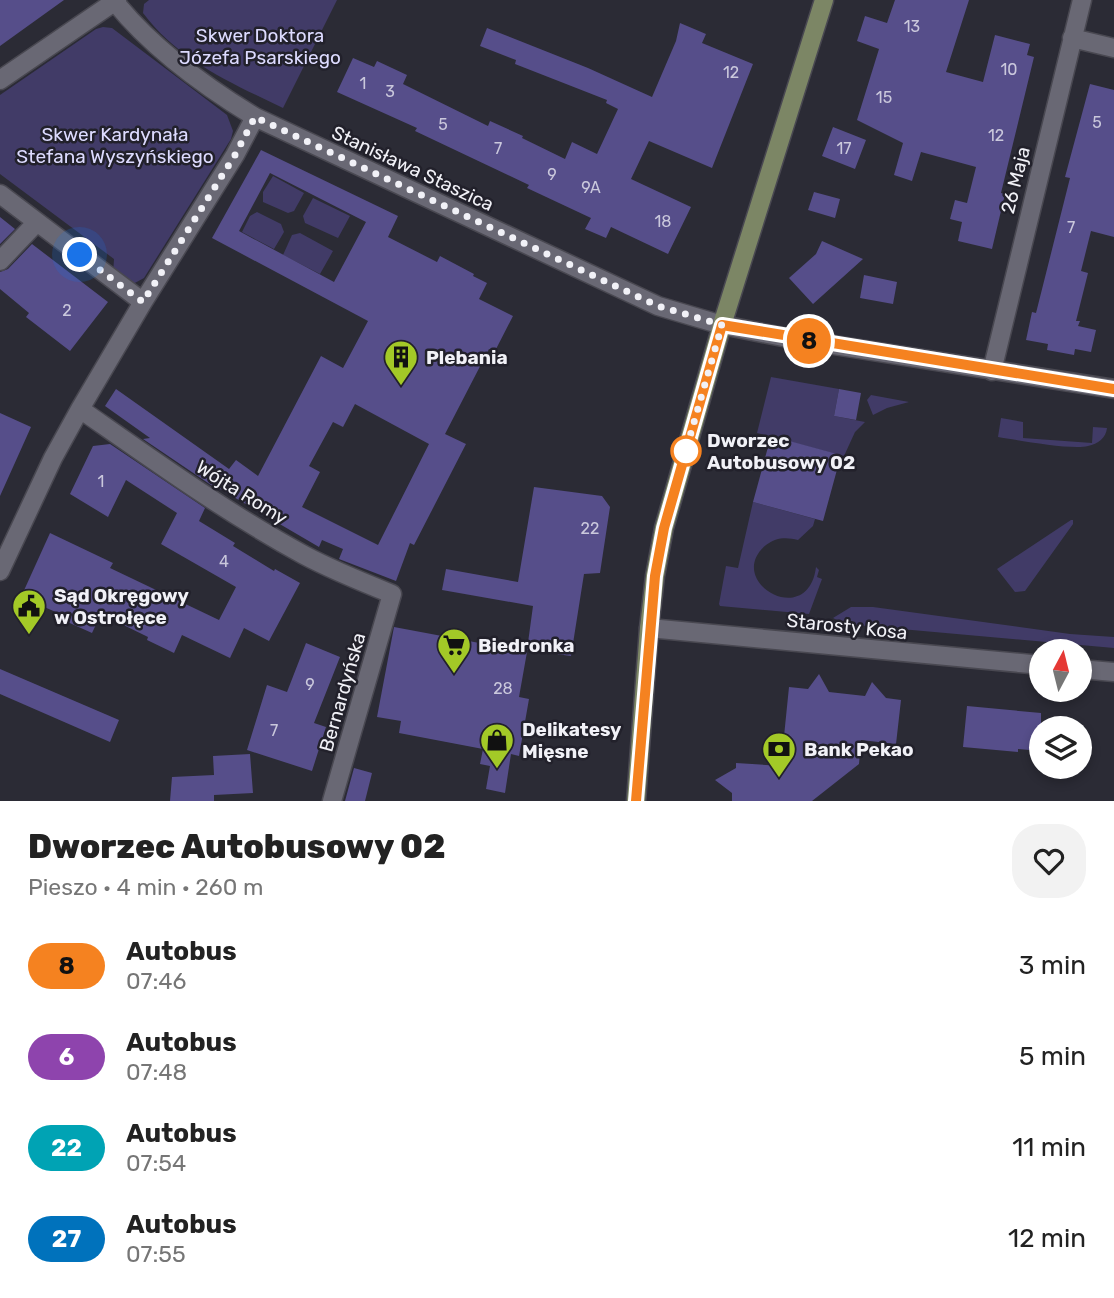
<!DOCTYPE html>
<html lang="pl">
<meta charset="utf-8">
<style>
body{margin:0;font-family:Rubik,sans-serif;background:#f2f2f2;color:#222;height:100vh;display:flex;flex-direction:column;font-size:26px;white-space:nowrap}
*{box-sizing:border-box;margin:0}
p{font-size:23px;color:#767676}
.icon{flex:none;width:38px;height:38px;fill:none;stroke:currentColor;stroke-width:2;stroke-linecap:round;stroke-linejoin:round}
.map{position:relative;height:801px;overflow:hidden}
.sheet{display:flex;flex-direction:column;background:#fff;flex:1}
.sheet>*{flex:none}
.badge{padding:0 14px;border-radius:23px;font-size:24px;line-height:46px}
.needle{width:46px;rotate:7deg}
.buttons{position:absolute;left:1029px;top:639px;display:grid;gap:14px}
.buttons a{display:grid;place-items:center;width:63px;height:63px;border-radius:50%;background:#fff;box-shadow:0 4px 10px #0003;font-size:35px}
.you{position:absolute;width:35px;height:35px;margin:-18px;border:5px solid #fff;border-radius:50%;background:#1a73e8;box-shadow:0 0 0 10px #1a73e833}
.map>.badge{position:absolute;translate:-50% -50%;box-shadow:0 0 0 4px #fff}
.round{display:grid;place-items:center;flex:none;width:74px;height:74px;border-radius:28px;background:#f2f2f2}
.overview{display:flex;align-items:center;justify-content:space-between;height:119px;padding:0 28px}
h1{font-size:33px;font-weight:800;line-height:52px}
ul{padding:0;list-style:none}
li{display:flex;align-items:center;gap:21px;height:91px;padding:0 28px}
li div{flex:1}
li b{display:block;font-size:26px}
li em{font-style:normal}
li .badge{min-width:77px;font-weight:700;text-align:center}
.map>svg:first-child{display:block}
.green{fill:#413b67}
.building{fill:#564e8a;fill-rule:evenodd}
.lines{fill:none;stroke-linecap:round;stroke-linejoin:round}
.street-casing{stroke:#494851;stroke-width:21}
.secondary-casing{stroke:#494851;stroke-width:21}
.street{stroke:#696874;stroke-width:18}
.secondary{stroke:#7c8665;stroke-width:18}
.line-casing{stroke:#fff;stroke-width:16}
.line{stroke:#f58220;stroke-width:10}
.walk{stroke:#f1f1f7;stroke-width:7;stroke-dasharray:0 12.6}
.stop-dot{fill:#fff;stroke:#f58220;stroke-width:3.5}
.labels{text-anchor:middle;stroke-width:5;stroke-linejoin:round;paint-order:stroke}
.number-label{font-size:16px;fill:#cac8dc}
.park-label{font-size:19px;fill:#dddbff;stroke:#22212b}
.street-label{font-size:19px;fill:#f1f1f7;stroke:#22212b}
.poi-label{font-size:19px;font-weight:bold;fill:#f1f1f7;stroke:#22212b;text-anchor:start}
.stop-label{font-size:19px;font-weight:bold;fill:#f1f1f7;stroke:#22212b;text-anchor:start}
</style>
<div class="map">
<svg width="1114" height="801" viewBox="0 0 1114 801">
<rect width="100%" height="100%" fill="#2b2b35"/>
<!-- green -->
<path class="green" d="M149 0H337L283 108C231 83 178 60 143 13L144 4Z
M103 27 112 28 227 115 233 131 231 139 144 278 133 284 113 275 114 259 0 174V95L96 29Z
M273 176 304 193 294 211 288 213 263 202V192Z
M313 198 350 216 338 238 305 223 303 216Z
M257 212 281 224 284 232 274 249 242 232 250 216Z
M300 233 333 251 320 274 283 255 292 235Z
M771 377 839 389 834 416 865 422 855 432 844 456 757 433Z
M871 395 909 402 887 408 873 415 867 400Z
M1001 418 1023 422V438L1092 443 1093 427 1107 428C1106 438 1098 444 1088 446 1071 450 1018 440 998 437Z
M753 502 815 519 813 526 798 540C787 537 776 537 766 545 723 581 808 631 816 567L819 570 817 577 822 579 809 614 720 606 719 604 726 566 738 568Z
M1071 520H1073V524L1025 591 1015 592 997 569Z
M851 607H873L1070 634 1114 637V648L845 624 833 618Z"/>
<!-- building -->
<path class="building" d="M0 0H64L0 46Z
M895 0H969L946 72 983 82 995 35 1030 44 1027 55 1034 57 1001 193 1005 194 992 249 958 241 962 222 950 219 955 200 967 203 976 167 921 152 912 181 894 175 903 143 857 120 879 49 857 41 865 16 887 23Z
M680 23 706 34 702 43 753 64 712 168 649 141 631 179 691 207 668 254 611 227 606 238 585 229 591 218 527 188 529 185 415 131 417 128 337 92 353 58 374 67 377 61 407 75 403 84 488 126 490 121 523 136 522 138 565 159 572 142 597 154 618 109 606 103 607 100 515 64 516 60 480 46 487 28 588 68 652 97 676 41Z
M1090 84 1114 90V237L1091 231 1081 271 1088 273 1076 321H1080L1078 326 1096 330 1091 352 1075 349 1074 355 1047 350 1048 344 1026 340 1032 312 1036 313 1070 178 1065 177Z
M833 127 866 140 855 169 822 156Z
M261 150 398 216 388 237 437 262 440 256 474 274 473 276 487 283 479 299 513 316 495 351 489 349 445 434 466 444 414 545 410 543 396 581 339 559 343 549 322 540 319 547 215 486 214 487 143 439 150 438 105 406 116 389 229 469 236 460 258 476 321 356 343 368 368 321 212 238ZM270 173 366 222 334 282 239 231ZM355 404 429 444 378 545 302 507 320 472 309 466 333 422 343 427Z
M814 192 840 199 835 218 808 210Z
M0 217 15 229 0 244Z
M822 241 863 259 813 304 789 278 816 254Z
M32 244 108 302 70 351 26 317 29 313 0 289V272L8 269Z
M864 275 897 282 893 304 860 298Z
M839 389 861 393 856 420 834 416Z
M0 413 31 427 0 496Z
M771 436 841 455 823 521 753 502Z
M110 444 205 508 199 521 235 543 233 546 274 571 275 569 300 583 269 641 244 628 230 658 182 635 174 653 147 640 148 637 101 614 92 633 63 620 65 616 21 597 50 533 113 563 110 568 219 620 236 587 161 544 177 513 126 480 108 517 70 494 93 446Z
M534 487 602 496 610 507 600 573 584 574 571 656 527 650 533 606 442 590 446 569 518 582Z
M394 627 527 652 519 697 529 699 519 756 511 754 505 793 486 789 490 766 480 764 483 749 399 733 401 721 377 717Z
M306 643 340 657 314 723 326 727 312 771 247 750 267 685 287 692Z
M0 669 119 720 110 742 0 694Z
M819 674 829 692 865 696 872 682 886 698 901 700 896 744 861 740 859 764 812 801H732V793L715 780 736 768V763L781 766 789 687 808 689Z
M967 706 1041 713V751L1018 749V752L963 747Z
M250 754 253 793 214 795V801H170L172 777 214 775 213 756Z
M354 768 372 773 365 801H345Z"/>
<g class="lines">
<!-- street casing -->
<g class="street-casing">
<path id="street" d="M115 2C152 48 204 86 255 117L658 306 722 325 783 337 1114 389
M1072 38 1114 48
M0 80 117 0
M0 194 143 302
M0 261 37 222
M992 371 1082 0
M80 409C153 460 225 512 304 555 332 570 362 582 392 594L332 801
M0 571 53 458 80 409 143 302 235 155 255 117
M649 628 1041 665
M1080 669 1114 672"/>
</g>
<!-- secondary casing -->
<g class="secondary-casing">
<path id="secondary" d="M636 801 649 628 655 576 664 528 722 325 824 0"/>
</g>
<!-- street -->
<use href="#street" class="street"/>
<!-- secondary -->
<use href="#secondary" class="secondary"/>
</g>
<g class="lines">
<!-- line casing -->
<g class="line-casing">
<path id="line" d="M636 801 655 576 664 528 722 325 1114 389"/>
</g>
<!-- line -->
<use href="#line" class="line"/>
<!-- walk -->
<path class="walk" d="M80 255 143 302 235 155 255 117 658 306 722 325 684 457 686 451"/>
</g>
<!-- icons -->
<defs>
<g id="building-pin" transform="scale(1.75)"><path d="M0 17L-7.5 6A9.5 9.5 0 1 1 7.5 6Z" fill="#a3c927" stroke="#22212b"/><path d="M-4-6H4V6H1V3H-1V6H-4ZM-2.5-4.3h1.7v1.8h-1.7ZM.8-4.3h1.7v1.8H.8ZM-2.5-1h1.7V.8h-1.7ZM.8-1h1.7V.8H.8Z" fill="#111"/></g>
<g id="civic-pin" transform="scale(1.75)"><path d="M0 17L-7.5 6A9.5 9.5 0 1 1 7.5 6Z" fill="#a3c927" stroke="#22212b"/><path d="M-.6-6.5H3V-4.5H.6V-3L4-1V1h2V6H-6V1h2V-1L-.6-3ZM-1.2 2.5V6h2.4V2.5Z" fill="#111"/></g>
<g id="supermarket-pin" transform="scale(1.75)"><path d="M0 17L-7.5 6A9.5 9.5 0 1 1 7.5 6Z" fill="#a3c927" stroke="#22212b"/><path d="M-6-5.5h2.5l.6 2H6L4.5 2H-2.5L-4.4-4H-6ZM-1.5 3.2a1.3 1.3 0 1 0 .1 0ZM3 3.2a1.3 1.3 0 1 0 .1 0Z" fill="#111"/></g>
<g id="shop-pin" transform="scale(1.75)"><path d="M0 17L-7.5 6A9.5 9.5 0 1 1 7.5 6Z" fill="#a3c927" stroke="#22212b"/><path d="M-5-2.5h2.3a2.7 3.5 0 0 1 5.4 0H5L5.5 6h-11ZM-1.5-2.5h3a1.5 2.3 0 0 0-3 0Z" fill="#111"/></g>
<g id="bank-pin" transform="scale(1.75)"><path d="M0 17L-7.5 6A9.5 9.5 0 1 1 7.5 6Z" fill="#a3c927" stroke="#22212b"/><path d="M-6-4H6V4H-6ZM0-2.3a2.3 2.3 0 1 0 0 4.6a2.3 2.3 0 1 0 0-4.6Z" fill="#111"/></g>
</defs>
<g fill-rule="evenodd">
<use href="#building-pin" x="401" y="357"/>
<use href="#civic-pin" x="29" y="606"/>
<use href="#supermarket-pin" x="454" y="645"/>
<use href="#shop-pin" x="497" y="740"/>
<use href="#bank-pin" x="779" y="749"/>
</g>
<!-- markers -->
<circle class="stop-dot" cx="686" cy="451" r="14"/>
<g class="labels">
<!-- number labels -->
<g class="number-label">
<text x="912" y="32">13</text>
<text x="1009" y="75">10</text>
<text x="731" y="78">12</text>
<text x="363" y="89">1</text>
<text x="390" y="97">3</text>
<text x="884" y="103">15</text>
<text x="1097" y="128">5</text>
<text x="443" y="130">5</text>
<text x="996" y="141">12</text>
<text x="498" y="154">7</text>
<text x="844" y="154">17</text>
<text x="552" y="180">9</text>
<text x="591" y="193">9A</text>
<text x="663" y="227">18</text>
<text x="1071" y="233">7</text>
<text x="67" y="316">2</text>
<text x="101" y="487">1</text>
<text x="590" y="534">22</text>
<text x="224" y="567">4</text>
<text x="310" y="690">9</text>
<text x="503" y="694">28</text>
<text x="274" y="736">7</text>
</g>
<!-- park labels -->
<g class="park-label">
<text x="260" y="42">Skwer Doktora<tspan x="260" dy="22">Józefa Psarskiego</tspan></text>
<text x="115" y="141">Skwer Kardynała<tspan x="115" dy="22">Stefana Wyszyńskiego</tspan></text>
</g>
<!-- street labels -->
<g class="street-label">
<text transform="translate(413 168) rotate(25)" y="7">Stanisława Staszica</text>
<text transform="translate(1015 180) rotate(-76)" y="7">26 Maja</text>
<text transform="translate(242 492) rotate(32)" y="7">Wójta Romy</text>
<text transform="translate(847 626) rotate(6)" y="7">Starosty Kosa</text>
<text transform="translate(342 692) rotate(-74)" y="7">Bernardyńska</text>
</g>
<!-- poi labels -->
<g class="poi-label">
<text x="426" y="364">Plebania</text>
<text x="54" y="602">Sąd Okręgowy<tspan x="54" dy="22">w Ostrołęce</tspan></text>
<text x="478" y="652">Biedronka</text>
<text x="522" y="736">Delikatesy<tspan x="522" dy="22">Mięsne</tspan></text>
<text x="804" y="756">Bank Pekao</text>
</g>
<!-- stop labels -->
<g class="stop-label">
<text x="707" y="447">Dworzec<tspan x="707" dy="22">Autobusowy 02</tspan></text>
</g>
</g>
</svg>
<div class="buttons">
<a><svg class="needle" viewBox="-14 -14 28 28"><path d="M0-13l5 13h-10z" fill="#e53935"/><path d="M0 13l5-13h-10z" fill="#767676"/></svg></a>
<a><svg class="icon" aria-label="layers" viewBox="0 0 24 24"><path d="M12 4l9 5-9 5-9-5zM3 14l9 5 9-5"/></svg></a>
</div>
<div class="you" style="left:80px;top:255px"></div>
<b class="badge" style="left:809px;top:341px;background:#f58220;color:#111">8</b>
</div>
<section class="sheet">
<div class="overview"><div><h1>Dworzec Autobusowy 02</h1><p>Pieszo · 4 min · 260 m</p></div><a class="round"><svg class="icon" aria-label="heart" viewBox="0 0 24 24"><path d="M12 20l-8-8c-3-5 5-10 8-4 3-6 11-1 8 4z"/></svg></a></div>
<ul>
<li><span class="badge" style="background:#f58220;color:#111">8</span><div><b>Autobus</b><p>07:46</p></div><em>3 min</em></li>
<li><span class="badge" style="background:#8e44ad;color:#fff">6</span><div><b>Autobus</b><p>07:48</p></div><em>5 min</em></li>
<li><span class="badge" style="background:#00a3b4;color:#fff">22</span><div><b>Autobus</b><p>07:54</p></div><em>11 min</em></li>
<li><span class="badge" style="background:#0072bc;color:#fff">27</span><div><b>Autobus</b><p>07:55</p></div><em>12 min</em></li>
</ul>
</section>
